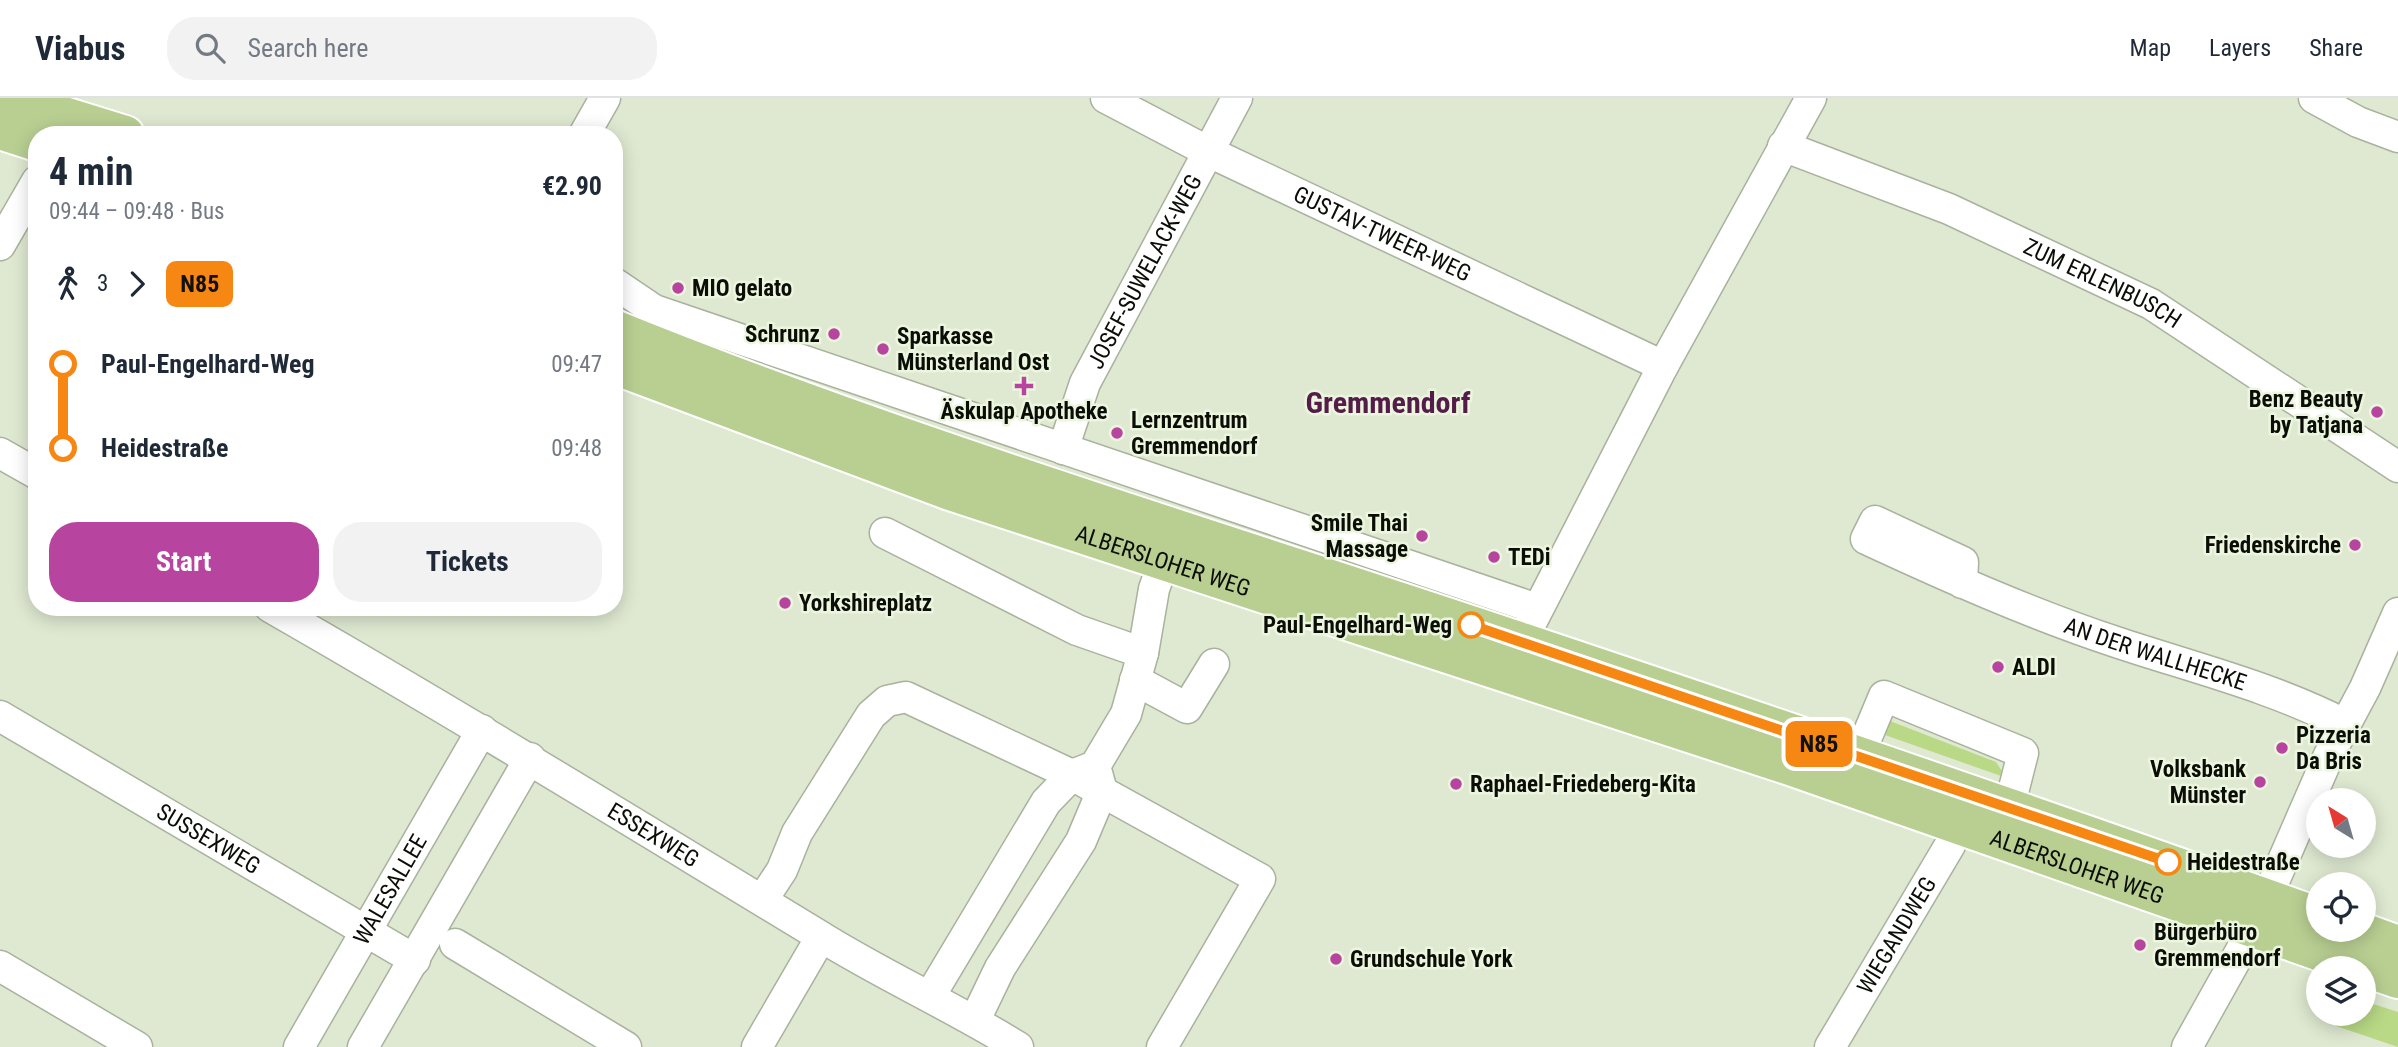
<!DOCTYPE html>
<meta charset="utf-8">
<style>
body{margin:0;font-family:"Roboto Condensed",sans-serif;background:#f2f2f3;color:#1f2937;height:100vh;display:flex;flex-direction:column;font-size:26px;white-space:nowrap}
*{box-sizing:border-box;margin:0}
p{font-size:23px;color:#747a83}
.icon{flex:none;width:38px;height:38px;fill:none;stroke:currentColor;stroke-width:2;stroke-linecap:round;stroke-linejoin:round}
.map{position:relative;flex:1;overflow:hidden}
.side{position:absolute;left:28px;top:28px;width:595px;height:490px;display:flex;flex-direction:column;background:#fff;border-radius:28px;box-shadow:0 4px 18px #0003}
.side>*{flex:none}
.badge{padding:0 14px;border-radius:10px;font-size:24px;line-height:46px}
.needle{width:46px;rotate:323deg}
.controls{position:absolute;left:2306px;top:690px;display:grid;gap:14px}
.controls a{display:grid;place-items:center;width:70px;height:70px;border-radius:50%;background:#fff;box-shadow:0 4px 18px #0003;font-size:35px}
.map>.badge{position:absolute;translate:-50% -50%;box-shadow:0 0 0 4px #fff}
.legs{display:flex;align-items:center;gap:10px;height:77px;padding:0 21px;font-size:23px}
.legs p{margin-inline-start:auto}
.headline{display:flex;align-items:center;justify-content:space-between;height:119px;padding:0 21px}
h1{font-size:38px;font-weight:700;line-height:52px}
.button{display:flex;gap:14px;margin-top:auto;padding:14px 21px}
.button a{flex:1;height:80px;border-radius:28px;background:#b745a0;color:#fff;font-size:28px;font-weight:700;line-height:80px;text-align:center}
.button a+a{background:#f2f2f3;color:#1f2937}
ul{padding:0 21px;list-style:none}
li{display:flex;align-items:center;gap:24px;height:84px;font-size:26px}
li i{display:grid;place-items:center;width:10px;height:100%;margin:0 9px;background:currentColor}
li i::after{content:'';width:18px;height:18px;margin:-9px;border:5px solid;border-radius:50%;background:#fff}
li p{margin-inline-start:auto}
li:first-child i{background:linear-gradient(#0000 50%,currentColor 0)}
li:last-child i{background:linear-gradient(currentColor 50%,#0000 0)}
header{display:flex;align-items:center;gap:42px;box-sizing:border-box;height:98px;padding:0 35px;background:#fff;border-bottom:2px solid #e0e1e3}
header strong{font-size:33px}
nav{display:flex;gap:38px;margin-inline-start:auto;font-size:24px}
.search{width:490px;height:63px;background:#f2f2f3;display:flex;align-items:center;gap:18px;box-sizing:border-box;padding:0 24px;border-radius:28px;color:#747a83;font-size:26px}
.map>svg:first-child{display:block}
.green{fill:#b9d986}
.lines{fill:none;stroke-linecap:round;stroke-linejoin:round}
.minor-casing{stroke:#a8b29c;stroke-width:33}
.major-casing{stroke:#fff;stroke-width:42}
.minor{stroke:#fff;stroke-width:30}
.major{stroke:#b9cf92;stroke-width:38}
.line-1-casing{stroke:#fff;stroke-width:16}
.line-1{stroke:#f68712;stroke-width:10}
.poi-dot{fill:#b745a0;stroke:#ecf6de;stroke-width:2.5}
.stop-1-dot{fill:#fff;stroke:#f68712;stroke-width:3.5}
.labels{text-anchor:middle;stroke-width:5;stroke-linejoin:round;paint-order:stroke}
.street-label{font-size:23px;fill:#0b0e07;stroke:#ecf6de}
.poi-label{font-size:23px;font-weight:bold;fill:#0b0e07;stroke:#ecf6de;text-anchor:start}
.stop-label{font-size:23px;font-weight:bold;fill:#0b0e07;stroke:#ecf6de;text-anchor:end}
.district-label{font-size:30px;font-weight:bold;fill:#541d49;stroke:#ecf6de}
</style>
<header>
<strong>Viabus</strong>
<div class="search"><svg class="icon" aria-label="search" viewBox="0 0 24 24"><circle cx="10" cy="10" r="6"/><path d="M15 15l6 6"/></svg>Search here</div>
<nav><a>Map</a><a>Layers</a><a>Share</a></nav>
</header>
<div class="map">
<svg width="2398" height="949" viewBox="0 0 2398 949">
<rect width="100%" height="100%" fill="#dfe9d1"/>
<!-- green -->
<path class="green" d="M1890 623 1996 664 2002 673 2001 678 1885 637Z
M2364 903 2398 914V949L2336 928 2341 915H2364Z"/>
<g class="lines">
<!-- minor casing -->
<g class="minor-casing">
<g id="minor">
<path id="s1" d="M1106 0 1207 53 1663 268"/>
<path d="M2314 0 2358 24 2398 39"/>
<path d="M584 37 605 0"/>
<path id="s2" d="M1783 48 1949 111 2151 206 2398 369"/>
<path d="M0 147 37 83"/>
<path d="M614 185 654 212 1537 511"/>
<path id="s3" d="M1063 351 1085 285 1237 0"/>
<path d="M0 355 37 376"/>
<path d="M885 435 1077 532 1143 555"/>
<path id="s4" d="M1962 485 1963 464 1875 423 1866 441C1948 479 2031 516 2116 544 2194 570 2273 589 2346 627"/>
<path id="s5" d="M270 509C455 615 637 727 820 838 884 878 954 909 1018 949"/>
<path d="M1529 529 1663 268 1811 0"/>
<path d="M1135 582 1187 610 1214 566"/>
<path id="s6" d="M0 618 415 862"/>
<path d="M1858 660 1884 598 2023 655 2009 710"/>
<path d="M763 801 782 772 797 735 871 617 887 603 906 599 1072 677 1260 781 1162 949"/>
<path d="M455 846 626 949"/>
<path d="M0 868 137 949"/>
<path d="M930 898 1046 704 1072 677 1095 668 1126 616 1143 555 1154 491 1171 443"/>
<path d="M975 922 1000 870 1081 743 1102 693 1097 675"/>
<path id="s7" d="M299 949 482 632"/>
<path d="M363 949 530 660"/>
<path d="M757 949 821 839"/>
<path id="s8" d="M1830 949 1950 747 1957 724"/>
<path d="M2187 949 2254 829 2329 657 2365 590 2398 515"/>
</g>
</g>
<!-- major casing -->
<g class="major-casing">
<g id="major">
<path d="M6 0 125 37"/>
<path d="M0 32 37 44"/>
<path d="M614 231C911 351 1219 442 1522 544 1788 633 2054 724 2319 819"/>
<path id="s9" d="M614 267 950 393 1790 668 2398 881"/>
<path d="M2354 831 2398 847"/>
</g>
</g>
<!-- minor -->
<use href="#minor" class="minor"/>
<!-- major -->
<use href="#major" class="major"/>
</g>
<g class="lines">
<!-- line-1 casing -->
<g class="line-1-casing">
<path id="line-1" d="M1471 527 2168 764"/>
</g>
<!-- line-1 -->
<use href="#line-1" class="line-1"/>
</g>
<!-- markers -->
<g class="poi-dot">
<circle cx="678" cy="190" r="7"/>
<circle cx="834" cy="236" r="7"/>
<circle cx="883" cy="251" r="7"/>
<path d="M1020.5 277.5h7v7h7v7h-7v7h-7v-7h-7v-7h7z"/>
<circle cx="2377" cy="314" r="7"/>
<circle cx="1117" cy="335" r="7"/>
<circle cx="1422" cy="438" r="7"/>
<circle cx="2355" cy="447" r="7"/>
<circle cx="1494" cy="459" r="7"/>
<circle cx="785" cy="505" r="7"/>
<circle cx="1998" cy="569" r="7"/>
<circle cx="2282" cy="650" r="7"/>
<circle cx="2260" cy="684" r="7"/>
<circle cx="1456" cy="686" r="7"/>
<circle cx="2140" cy="847" r="7"/>
<circle cx="1336" cy="861" r="7"/>
</g>
<g class="stop-1-dot">
<circle cx="1471" cy="527" r="12"/>
<circle cx="2168" cy="764" r="12"/>
</g>
<g class="labels">
<!-- street labels -->
<g class="street-label">
<text dy="8" stroke="none"><textPath href="#s1" startOffset="308">GUSTAV-TWEER-WEG</textPath></text>
<text dy="8" stroke="none"><textPath href="#s3" startOffset="196">JOSEF-SUWELACK-WEG</textPath></text>
<text dy="8" stroke="none"><textPath href="#s2" startOffset="348">ZUM ERLENBUSCH</textPath></text>
<text dy="8" stroke="none"><textPath href="#s9" startOffset="583">ALBERSLOHER WEG</textPath></text>
<text dy="8" stroke="none"><textPath href="#s4" startOffset="450">AN DER WALLHECKE</textPath></text>
<text dy="8" stroke="none"><textPath href="#s5" startOffset="446">ESSEXWEG</textPath></text>
<text dy="8" stroke="none"><textPath href="#s6" startOffset="242">SUSSEXWEG</textPath></text>
<text dy="8" stroke="none"><textPath href="#s9" startOffset="1547">ALBERSLOHER WEG</textPath></text>
<text dy="8" stroke="none"><textPath href="#s7" startOffset="182">WALESALLEE</textPath></text>
<text dy="8" stroke="none"><textPath href="#s8" startOffset="130">WIEGANDWEG</textPath></text>
</g>
<!-- poi labels -->
<g class="poi-label">
<text x="692" y="198">MIO gelato</text>
<text x="820" y="244" text-anchor="end">Schrunz</text>
<text x="897" y="246">Sparkasse<tspan x="897" dy="26">Münsterland Ost</tspan></text>
<text x="2363" y="309" text-anchor="end">Benz Beauty<tspan x="2363" dy="26">by Tatjana</tspan></text>
<text x="1024" y="321" text-anchor="middle">Äskulap Apotheke</text>
<text x="1131" y="330">Lernzentrum<tspan x="1131" dy="26">Gremmendorf</tspan></text>
<text x="1408" y="433" text-anchor="end">Smile Thai<tspan x="1408" dy="26">Massage</tspan></text>
<text x="2341" y="455" text-anchor="end">Friedenskirche</text>
<text x="1508" y="467">TEDi</text>
<text x="799" y="513">Yorkshireplatz</text>
<text x="2012" y="577">ALDI</text>
<text x="2296" y="645">Pizzeria<tspan x="2296" dy="26">Da Bris</tspan></text>
<text x="2246" y="679" text-anchor="end">Volksbank<tspan x="2246" dy="26">Münster</tspan></text>
<text x="1470" y="694">Raphael-Friedeberg-Kita</text>
<text x="2154" y="842">Bürgerbüro<tspan x="2154" dy="26">Gremmendorf</tspan></text>
<text x="1350" y="869">Grundschule York</text>
</g>
<!-- stop labels -->
<g class="stop-label">
<text x="1452" y="535">Paul-Engelhard-Weg</text>
<text x="2187" y="772" text-anchor="start">Heidestraße</text>
</g>
<!-- district labels -->
<g class="district-label">
<text x="1388" y="315">Gremmendorf</text>
</g>
</g>
</svg>
<div class="controls">
<a><svg class="needle" viewBox="-14 -14 28 28"><path d="M0-13l5 13h-10z" fill="#e53935"/><path d="M0 13l5-13h-10z" fill="#747a83"/></svg></a>
<a><svg class="icon" aria-label="locate" viewBox="0 0 24 24"><circle cx="12" cy="12" r="6"/><path d="M12 2v4M12 18v4M2 12h4M18 12h4"/></svg></a>
<a><svg class="icon" aria-label="layers" viewBox="0 0 24 24"><path d="M12 4l9 5-9 5-9-5zM3 14l9 5 9-5"/></svg></a>
</div>
<b class="badge" style="left:1819px;top:646px;background:#f68712;color:#111">N85</b>
<section class="side">
<div class="headline"><div><h1>4 min</h1><p>09:44 – 09:48 · Bus</p></div><b>€2.90</b></div>
<div class="legs"><svg class="icon" aria-label="walk" viewBox="0 0 24 24"><circle cx="13" cy="4" r="2"/><path d="M13 8l-2 6 4 7M11 14l-3 7M7 12l3-4h3l4 4"/></svg>3<svg class="icon" aria-label="forward" viewBox="0 0 24 24"><path d="M9 5l7 7-7 7"/></svg><b class="badge" style="background:#f68712;color:#111">N85</b></div>
<ul>
<li><i style="color:#f68712"></i><b>Paul-Engelhard-Weg</b><p>09:47</p></li>
<li><i style="color:#f68712"></i><b>Heidestraße</b><p>09:48</p></li>
</ul>
<div class="button"><a>Start</a><a>Tickets</a></div>
</section>
</div>
